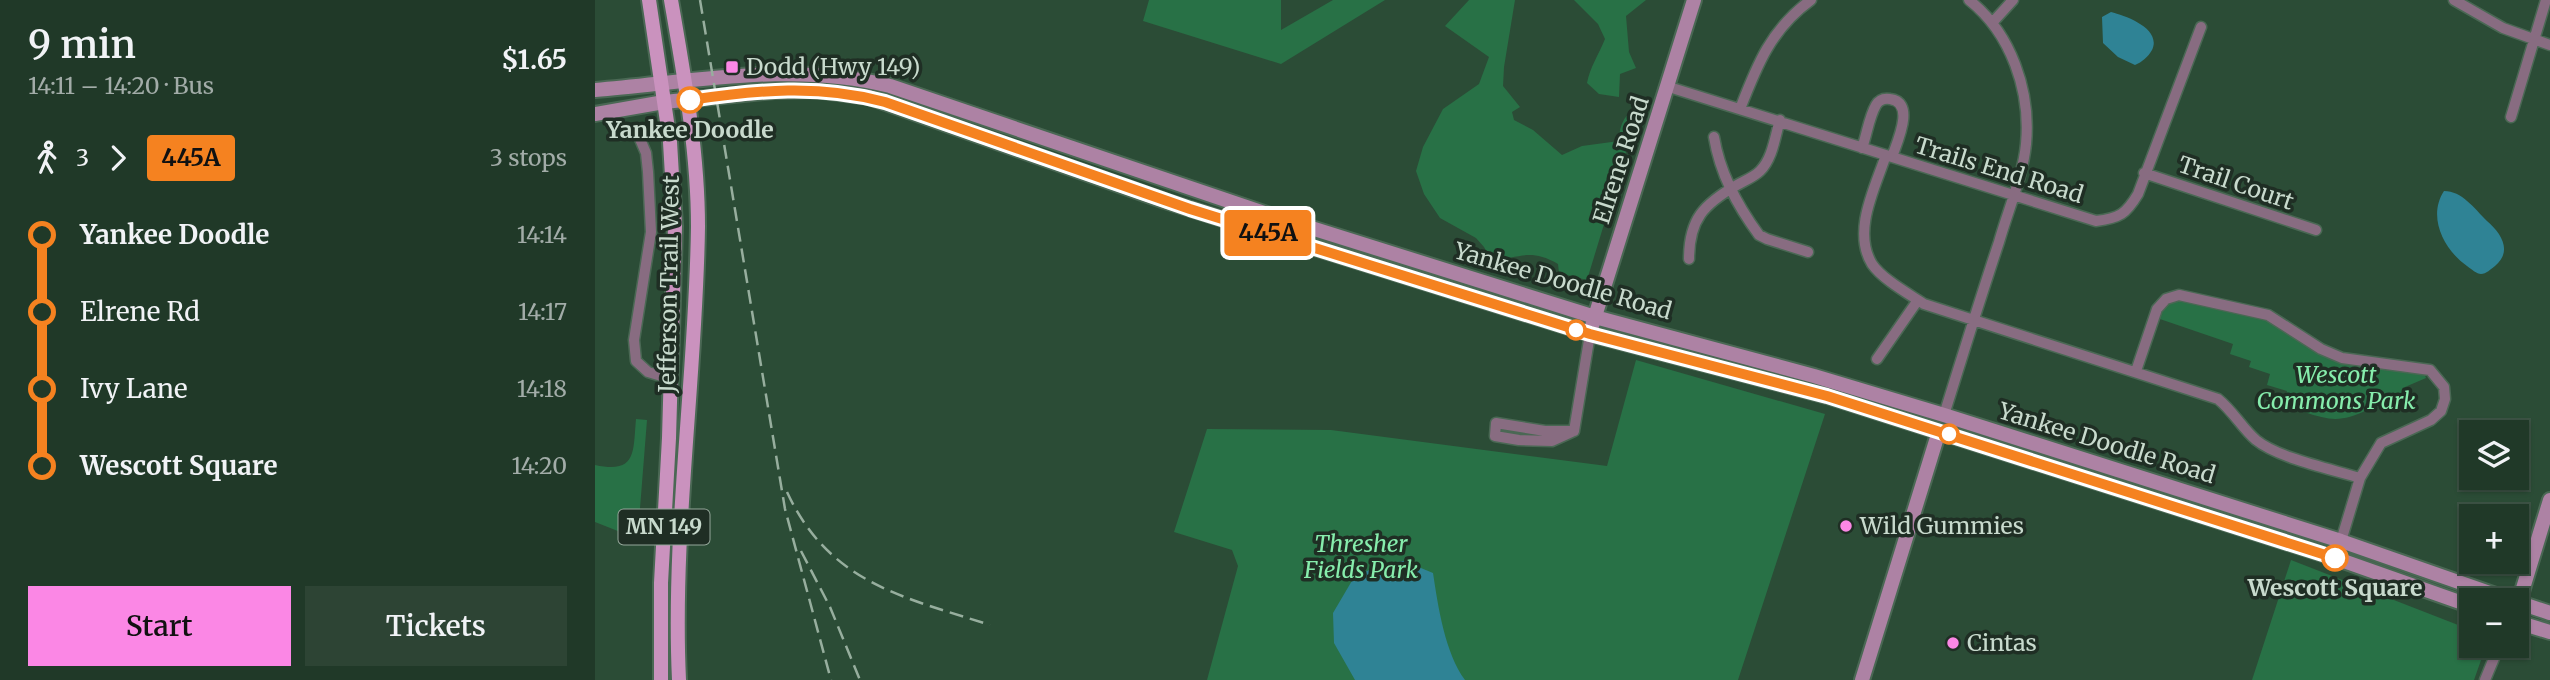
<!DOCTYPE html>
<meta charset="utf-8">
<style>
body{margin:0;font-family:Merriweather,serif;background:#2d4434;color:#f1f3f6;height:100vh;display:flex;flex-direction:column;font-size:26px;white-space:nowrap}
*{box-sizing:border-box;margin:0}
p{font-size:23px;color:#a2aca8}
.icon{flex:none;width:38px;height:38px;fill:none;stroke:currentColor;stroke-width:2;stroke-linecap:round;stroke-linejoin:round}
.map{position:relative;flex:1;overflow:hidden}
.sheet{display:flex;flex-direction:column;background:#203928;width:595px}
.sheet>*{flex:none}
.badge{padding:0 14px;border-radius:5px;font-size:24px;line-height:46px}
.buttons{position:absolute;left:1864px;top:420px;display:grid;gap:14px}
.buttons a{display:grid;place-items:center;width:70px;height:70px;border-radius:0px;background:#203928;box-shadow:0 2px 5px #0004,0 0 0 2px #3d5345;font-size:35px}
.map>.badge{position:absolute;translate:-50% -50%;box-shadow:0 0 0 4px #fff}
.legs{display:flex;align-items:center;gap:10px;height:77px;padding:0 28px;font-size:23px}
.legs p{margin-inline-start:auto}
.headline{display:flex;align-items:center;justify-content:space-between;height:119px;padding:0 28px}
h1{font-size:38px;font-weight:600;line-height:52px}
.cta{display:flex;gap:14px;margin-top:auto;padding:14px 28px}
.cta a{flex:1;height:80px;border-radius:0px;background:#fb87e5;color:#111;font-size:28px;font-weight:600;line-height:80px;text-align:center}
.cta a+a{background:#2d4434;color:#f1f3f6}
ul{padding:0 28px;list-style:none}
li{display:flex;align-items:center;gap:24px;height:77px;font-size:26px}
li i{display:grid;place-items:center;width:10px;height:100%;margin:0 9px;background:currentColor}
li i::after{content:'';width:18px;height:18px;margin:-9px;border:5px solid;border-radius:50%;background:#203928}
li p{margin-inline-start:auto}
li:first-child i{background:linear-gradient(#0000 50%,currentColor 0)}
li:last-child i{background:linear-gradient(currentColor 50%,#0000 0)}
main{display:flex;flex:1;min-height:0}
.map>svg:first-child{display:block}
.green{fill:#287146}
.water{fill:#2f8395}
.lines{fill:none;stroke-linecap:round;stroke-linejoin:round}
.street-casing{stroke:#4a6854;stroke-width:13}
.secondary-casing{stroke:#4a6854;stroke-width:18}
.primary-casing{stroke:#4a6854;stroke-width:18}
.street{stroke:#886c81;stroke-width:10}
.secondary{stroke:#ad82a4;stroke-width:14}
.primary{stroke:#ca92be;stroke-width:14}
.rail{stroke:#97ae9e;stroke-width:2.5;stroke-dasharray:14 7;stroke-linecap:butt}
.line-1-casing{stroke:#fff;stroke-width:16}
.line-1{stroke:#f58220;stroke-width:10}
.poi-dot{fill:#fb87e5;stroke:#1f2e24;stroke-width:2.5}
.stop-1-dot{fill:#fff;stroke:#f58220;stroke-width:3.5}
.labels{text-anchor:middle;stroke-width:7;stroke-linejoin:round;paint-order:stroke}
.shield{fill:#1f2e24;stroke:#95a69a;stroke-width:2}
.shield-label{font-size:21px;font-weight:bold;fill:#c8dacd}
.poi-label{font-size:23px;fill:#c8dacd;stroke:#1f2e24;text-anchor:start}
.stop-label{font-size:23px;font-weight:bold;fill:#c8dacd;stroke:#1f2e24}
.street-label{font-size:23px;fill:#c8dacd;stroke:#1f2e24}
.park-label{font-size:23px;font-style:italic;fill:#86edac;stroke:#1f2e24}
</style>
<main>
<section class="sheet">
<div class="headline"><div><h1>9 min</h1><p>14:11 – 14:20 · Bus</p></div><b>$1.65</b></div>
<div class="legs"><svg class="icon" aria-label="walk" viewBox="0 0 24 24"><circle cx="13" cy="4" r="2"/><path d="M13 8l-2 6 4 7M11 14l-3 7M7 12l3-4h3l4 4"/></svg>3<svg class="icon" aria-label="forward" viewBox="0 0 24 24"><path d="M9 5l7 7-7 7"/></svg><b class="badge" style="background:#f58220;color:#111">445A</b><p>3 stops</p></div>
<ul>
<li><i style="color:#f58220"></i><b>Yankee Doodle</b><p>14:14</p></li>
<li><i style="color:#f58220"></i><span>Elrene Rd</span><p>14:17</p></li>
<li><i style="color:#f58220"></i><span>Ivy Lane</span><p>14:18</p></li>
<li><i style="color:#f58220"></i><b>Wescott Square</b><p>14:20</p></li>
</ul>
<div class="cta"><a>Start</a><a>Tickets</a></div>
</section>
<div class="map">
<svg width="1955" height="680" viewBox="0 0 1955 680">
<rect width="100%" height="100%" fill="#2b4c36"/>
<!-- green -->
<path class="green" d="M554 0H686V30L738 0H790L686 64 548 21Z
M874 0H920L909 67 908 86 925 107 917 112 919 120 938 130 967 155 987 146 1024 141C1024 123 1031 113 1046 103L992 280 964 273 963 264C935 248 926 258 896 260L889 247 881 238 845 218 829 194 821 171 828 147 848 109 884 84 894 57 850 26Z
M979 0H1051L1031 16 1034 52 1041 68 1025 74 1024 97 1004 94 992 83C995 67 1004 54 1010 39L1003 24Z
M1584 295 1673 315 1726 349 1828 370 1831 378 1810 387 1812 392 1794 401 1790 394 1770 404 1772 410C1747 422 1736 421 1709 412L1711 406 1690 399 1692 391 1672 385 1675 374 1654 367 1656 361 1635 354 1638 344 1559 317 1562 309Z
M1041 360 1230 414 1143 680H612L643 566 637 550 579 532 612 429 736 430 1012 466Z
M41 419 52 420 44 521 33 535 0 522V465C42 474 38 452 41 419Z
M1696 560 1876 630V646H1891L1879 680H1657Z"/>
<!-- water -->
<path class="water" d="M1516 12C1532 16 1567 29 1557 50 1553 57 1547 62 1540 65L1523 57 1508 43 1507 17Z
M1849 191C1867 191 1879 208 1892 221 1906 233 1918 251 1900 266 1896 269 1891 274 1886 274 1882 274 1876 269 1872 266 1849 250 1832 217 1849 191Z
M809 561 838 573C843 606 850 653 870 680H760L739 643 738 613 758 579 783 565Z"/>
<g class="lines">
<!-- street casing -->
<g class="street-casing">
<path id="street" d="M1859 0 1908 28 1955 45
M1397 23 1418 0
M1074 87 1501 221C1525 218 1531 214 1543 194L1606 27
M1145 109C1162 65 1176 29 1216 0
M1916 117 1951 0
M1119 137C1125 174 1142 205 1164 235L1172 239 1213 252
M45 139 51 153 53 172 56 232 39 340 41 361 53 372 76 379
M1267 148C1272 134 1274 117 1281 105 1284 100 1289 98 1295 99 1321 102 1302 142 1297 157
M1291 155C1280 188 1257 231 1277 264 1287 279 1314 294 1329 304L1623 399C1638 411 1647 428 1661 440 1683 458 1736 469 1765 478
M1549 173 1721 230
M1094 259C1094 219 1109 204 1142 185 1149 181 1159 177 1165 171 1178 158 1180 136 1185 120
M1282 359 1323 300
M1541 371 1562 309 1571 299 1584 295 1673 315 1726 349 1747 358 1835 370 1849 387 1850 399 1846 411 1836 420 1786 443 1765 478 1746 541
M1349 415C1367 357 1385 299 1404 242 1413 210 1428 176 1431 144 1436 91 1416 33 1374 0
M979 431 957 441 924 440 900 436 901 423 950 431H979L995 334
M1890 680 1904 646"/>
</g>
<!-- secondary casing -->
<g class="secondary-casing">
<path id="secondary" d="M0 90C98 82 198 61 295 86L678 216 1000 317 1219 376 1349 415 1746 541 1915 600
M0 114 69 102 179 91 221 90 274 97 570 201 995 334 1232 396 1740 558 1876 606
M997 326 1099 0
M1922 602 1955 613
M1922 608 1955 500
M1922 622 1955 632
M1267 680 1344 431"/>
</g>
<!-- primary casing -->
<g class="primary-casing">
<path id="primary" d="M54 0 75 142 80 226 74 438 66 583V680
M76 0C89 75 103 151 103 227 101 378 77 530 84 680"/>
</g>
<!-- street -->
<use href="#street" class="street"/>
<!-- secondary -->
<use href="#secondary" class="secondary"/>
<!-- primary -->
<use href="#primary" class="primary"/>
<!-- rail -->
<path class="rail" d="M105 0 190 509 236 680
M192 492C234 583 308 597 395 625
M206 551 235 607 265 680"/>
</g>
<g class="lines">
<!-- line-1 casing -->
<g class="line-1-casing">
<path id="line-1" d="M95 100C161 90 225 84 290 102L595 209 995 334 1232 396 1740 558"/>
</g>
<!-- line-1 -->
<use href="#line-1" class="line-1"/>
</g>
<!-- markers -->
<g class="poi-dot">
<rect x="130" y="60" width="14" height="14" rx="3.5"/>
<circle cx="1251" cy="526" r="7"/>
<circle cx="1358" cy="643" r="7"/>
</g>
<g class="stop-1-dot">
<circle cx="95" cy="100" r="12"/>
<circle cx="981" cy="330" r="9"/>
<circle cx="1354" cy="434" r="9"/>
<circle cx="1740" cy="558" r="12"/>
</g>
<g class="labels">
<!-- shield labels -->
<rect class="shield" x="23.5" y="509.5" width="91" height="35" rx="5"/>
<g class="shield-label">
<text x="69" y="534">MN 149</text>
</g>
<!-- poi labels -->
<g class="poi-label">
<text x="151" y="75">Dodd (Hwy 149)</text>
<text x="1265" y="534">Wild Gummies</text>
<text x="1372" y="651">Cintas</text>
</g>
<!-- stop labels -->
<g class="stop-label">
<text x="95" y="138">Yankee Doodle</text>
<text x="1740" y="596">Wescott Square</text>
</g>
<!-- street labels -->
<g class="street-label">
<text transform="translate(1026 160) rotate(-72)" y="8">Elrene Road</text>
<text transform="translate(1404 170) rotate(17)" y="8">Trails End Road</text>
<text transform="translate(1641 183) rotate(19)" y="8">Trail Court</text>
<text transform="translate(968 281) rotate(16)" y="8">Yankee Doodle Road</text>
<text transform="translate(74 284) rotate(-89)" y="8">Jefferson Trail West</text>
<text transform="translate(1512 443) rotate(17)" y="8">Yankee Doodle Road</text>
</g>
<!-- park labels -->
<g class="park-label">
<text x="1741" y="383">Wescott<tspan x="1741" dy="26">Commons Park</tspan></text>
<text x="766" y="552">Thresher<tspan x="766" dy="26">Fields Park</tspan></text>
</g>
</g>
</svg>
<div class="buttons">
<a><svg class="icon" aria-label="layers" viewBox="0 0 24 24"><path d="M12 4l9 5-9 5-9-5zM3 14l9 5 9-5"/></svg></a>
<a>+</a>
<a>−</a>
</div>
<b class="badge" style="left:673px;top:233px;background:#f58220;color:#111">445A</b>
</div>
</main>
